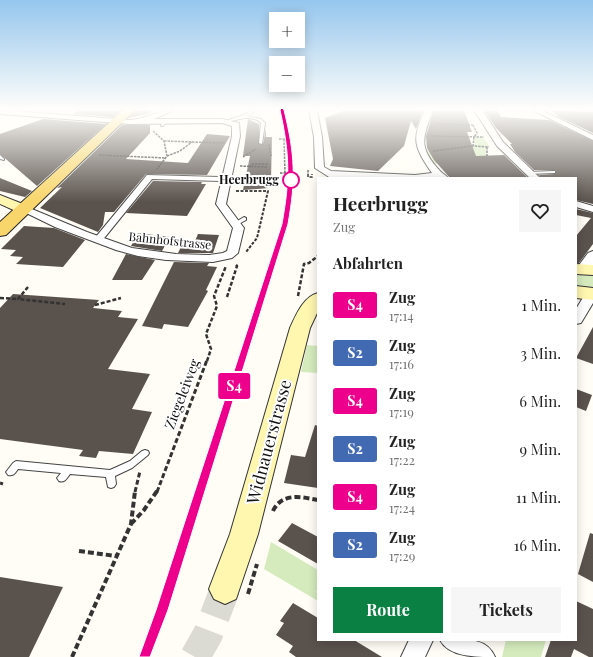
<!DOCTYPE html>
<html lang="de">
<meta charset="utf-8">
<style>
body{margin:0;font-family:"Playfair Display",serif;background:#f6f6f6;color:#222;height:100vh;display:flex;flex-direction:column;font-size:15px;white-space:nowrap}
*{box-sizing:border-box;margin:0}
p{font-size:13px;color:#767676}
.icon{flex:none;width:22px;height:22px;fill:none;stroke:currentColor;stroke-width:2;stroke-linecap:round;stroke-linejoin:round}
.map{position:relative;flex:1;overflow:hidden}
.side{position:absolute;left:317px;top:177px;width:260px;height:464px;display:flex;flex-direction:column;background:#fff;border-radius:0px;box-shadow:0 2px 10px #0003}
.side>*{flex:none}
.badge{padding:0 8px;border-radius:3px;font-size:14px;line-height:26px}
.controls{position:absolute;left:269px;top:12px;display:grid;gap:8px}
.controls a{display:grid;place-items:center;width:36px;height:36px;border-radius:0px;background:#fff;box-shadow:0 2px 10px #0003;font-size:20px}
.map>.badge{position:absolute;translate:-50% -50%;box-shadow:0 0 0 2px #fff}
h2{padding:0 16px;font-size:15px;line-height:36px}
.round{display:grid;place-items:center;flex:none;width:42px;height:42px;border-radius:0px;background:#f6f6f6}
.summary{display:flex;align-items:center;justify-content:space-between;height:68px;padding:0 16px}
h1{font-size:19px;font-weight:700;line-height:30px}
.primary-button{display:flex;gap:8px;margin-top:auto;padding:8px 16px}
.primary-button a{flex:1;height:46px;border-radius:0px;background:#0b8043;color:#fff;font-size:16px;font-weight:700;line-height:46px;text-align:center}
.primary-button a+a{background:#f6f6f6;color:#222}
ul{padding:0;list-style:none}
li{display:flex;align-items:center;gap:12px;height:48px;padding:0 16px}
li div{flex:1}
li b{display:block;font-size:15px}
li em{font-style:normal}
li .badge{min-width:44px;font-weight:700;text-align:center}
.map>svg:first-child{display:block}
.green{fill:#d5ebbd}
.building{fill:#5a524d}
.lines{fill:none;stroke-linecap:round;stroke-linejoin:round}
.secondary-tunnel{stroke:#dbdad3;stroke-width:30;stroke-dasharray:30 15;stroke-linecap:butt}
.service-casing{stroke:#444;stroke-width:2}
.pedestrian-casing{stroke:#444;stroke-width:2}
.minor-casing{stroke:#444;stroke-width:2}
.tertiary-casing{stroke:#444;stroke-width:2}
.secondary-casing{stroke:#333;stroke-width:2}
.primary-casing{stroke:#222;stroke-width:2}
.path-far4{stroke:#333;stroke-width:1.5;stroke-dasharray:2.5 1;stroke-linecap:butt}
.path-far3{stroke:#333;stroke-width:2;stroke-dasharray:3 1.5;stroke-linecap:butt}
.path-far2{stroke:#333;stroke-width:2.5;stroke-dasharray:4 2;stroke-linecap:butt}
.path-far1{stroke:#333;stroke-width:3;stroke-dasharray:5 2.5;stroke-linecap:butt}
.path{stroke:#333;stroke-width:4;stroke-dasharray:6 3;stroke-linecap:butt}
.service{fill:#fff;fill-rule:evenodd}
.pedestrian{fill:#fff;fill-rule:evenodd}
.minor{fill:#fff;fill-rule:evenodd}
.tertiary{fill:#fff;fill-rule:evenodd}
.secondary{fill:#fff6b0;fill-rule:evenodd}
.primary{fill:#f9d66b;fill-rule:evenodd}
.rail-far4{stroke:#c4262e;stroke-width:2}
.rail-far3{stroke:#c4262e;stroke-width:2.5}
.rail-far2{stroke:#c4262e;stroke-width:3}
.rail-far1{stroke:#c4262e;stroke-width:3.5}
.rail{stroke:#c4262e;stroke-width:4.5}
.line{fill:#ec008c;stroke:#fff}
.stop-dot{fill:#fff;stroke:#ec008c;stroke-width:2}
.labels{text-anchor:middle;stroke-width:4;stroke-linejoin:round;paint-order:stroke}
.far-stop-label{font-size:12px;font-weight:bold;fill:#111;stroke:#fff;text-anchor:end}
.far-street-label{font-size:12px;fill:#111;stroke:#fff}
.street-label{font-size:14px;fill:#111;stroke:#fff}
.near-street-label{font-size:17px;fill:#111;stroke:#fff}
</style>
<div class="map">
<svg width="593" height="657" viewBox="0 0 593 657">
<rect width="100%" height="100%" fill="#fffdf5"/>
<!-- green -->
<path class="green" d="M475 137H483L490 147H481L486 148V156L459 163 433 164 423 150H429L434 160H441L448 150 474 146Z
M580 274 593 275V288L576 287V276Z
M307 345 318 346V373L301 372Z
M271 542 318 570V589L316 592 318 594V601L264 569Z
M506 640H546L541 657H502Z"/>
<!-- building -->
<path class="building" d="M78 110H121L113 117 73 114Z
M136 110H151L150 113 129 118Z
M345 110H423L416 129 411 121 404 146 378 171 330 166 333 159 325 118Z
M434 110H464L472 132H467L476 156 504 155 528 178H450L434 160 427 148 426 136Z
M484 110H497L501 117 549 120 593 141V204L576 200V178H541L539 175 555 174 556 170H534L515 152 510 144H512L496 128Z
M551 110 593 112V133L559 117Z
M43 119 106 124 37 186 0 154V134Z
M248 119 259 124V144H263L266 129V137H272L271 180 269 188 243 190 250 156H243Z
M122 125H150V133L126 159 188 163 207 134 230 136 207 175 146 174 114 212H105L103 225 98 232 40 208 62 187 57 188Z
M0 178 32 191 25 197 0 191Z
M153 181 202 182 201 184H206L187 216 126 213Z
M576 209 593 213V244L579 263H576V236L591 218 576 215Z
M24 226 54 228 85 240 63 267 16 264 23 257 10 256 16 250 1 249Z
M138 233 170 237 162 251 131 246Z
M198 234 219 235 213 253H178L185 239 195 241Z
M126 254 155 260 142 280H112Z
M174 262 209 263 207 266 217 267 206 290 208 291 188 327 164 324 162 329 142 326Z
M13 294 99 300 93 308 122 311 118 317 138 319 108 369 150 374 132 409 152 412 133 454 99 451 96 458 79 456 83 450 0 439V308Z
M593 327V364L576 358Z
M576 389 592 395 586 411 576 407Z
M315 425 318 426V488L284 483 291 455 305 457Z
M292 523 318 537V564L278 541Z
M590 533 593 534V582L578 574Z
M0 577 63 587 29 657H0Z
M576 601 593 609V657H589L574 649 571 657H545L551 640H576Z
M293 603 318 618V640H354L382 657H296L289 652 293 646 276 635 284 623 280 621Z"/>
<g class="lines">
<!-- secondary-tunnel -->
<path class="secondary-tunnel" d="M195 657 208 634 225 589"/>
<!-- service casing -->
<g class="service-casing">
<path id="service" d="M253 110H257L247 116 261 119 265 123 262 144 259 143 261 123C252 114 238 119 227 122L225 121 241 116Z
M163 121 166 122 163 126H161Z
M0 155 4 159V160L0 159Z
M553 171H555V173L528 174 526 173 528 172Z
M244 217 246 218V220L237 225 234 223Z
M145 450 148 451 149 453 148 455 132 468 115 476 116 484 114 487 111 488 108 487 106 477 70 474C67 478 65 483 59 481L57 478 61 473 18 469C15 473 14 476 8 475L6 472 13 463 16 461 110 470 130 461 142 451Z"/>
</g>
<!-- pedestrian casing -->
<g class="pedestrian-casing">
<path id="pedestrian" d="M147 175 220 177 224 179 220 181 152 179 101 242H95V238Z"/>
</g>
<!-- minor casing -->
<g class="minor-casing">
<path id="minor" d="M0 110 130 120C146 119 157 110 174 110L154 119H222L239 123 240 136 226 204 244 228 238 253 232 258 213 262 166 260 138 256 116 250 55 227 18 209 19 207H27L87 232 132 248 176 254 209 255 223 253 227 251 233 228 216 204 232 136V126L222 123 130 124 0 114Z
M309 110H317L322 137 324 167 331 171 415 175 432 173C414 147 411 139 425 110H433C423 138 417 147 441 172 443 174 446 175 448 178L329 177 315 168 314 137Z
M474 110H482L503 142 540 178H530L497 146Z
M532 110H541L593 135V140Z
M576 201 593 206V212L576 207Z
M593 290V303L581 323 576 324V309L587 291Z
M409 640H433L425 657H401Z
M440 640C460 640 486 635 495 657 475 657 449 657 440 640Z"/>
</g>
<!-- tertiary casing -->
<g class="tertiary-casing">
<path id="tertiary" d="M593 251V267L590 272H578L576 269 588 253Z"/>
</g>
<!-- secondary casing -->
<g class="secondary-casing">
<path id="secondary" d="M0 195 28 206 30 209 28 212H18L0 204Z
M576 264 593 265V275L576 274Z
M576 286 593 288V300L576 298Z
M318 293V311L310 328 258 534 236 599 225 604 214 599 209 589 230 534 290 328C296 315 303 297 318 293Z"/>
</g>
<!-- primary casing -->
<g class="primary-casing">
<path id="primary" d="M123 110H135L6 235 0 236V222Z"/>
</g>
<!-- path-far4 -->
<path class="path-far4" d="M436 124 473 125
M473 125 477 133 474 137 473 146
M153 131 164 141 167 156 157 169
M431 136 484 137
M279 139H286
M284 139 285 173
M164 141 224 143
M269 144 271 156
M487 147V156
M433 151 473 146 489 147
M99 155 166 158
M167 156 180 151 192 142
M243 157 256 149
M240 166 267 167
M249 167 253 164H269
M308 170V175
M280 173H289"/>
<!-- path-far3 -->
<path class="path-far3" d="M308 174V177H312V174
M236 191H268L257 238 246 252"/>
<!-- path-far2 -->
<path class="path-far2" d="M28 287 18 299 65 304
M298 296 304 264 309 263 318 256
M227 297 237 266 235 264
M0 298 18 299
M95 305 121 298
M207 361 211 349 206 334 217 306 214 296 226 266"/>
<!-- path-far1 -->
<path class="path-far1" d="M0 483 3 484
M135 492 140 471
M157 492 207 360"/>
<!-- path -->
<path class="path" d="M273 511C282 492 301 497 318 500
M131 524 144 510 157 491
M79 551 116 556
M248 594 257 564
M72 657 131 524 135 491"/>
<!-- service -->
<use href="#service" class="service"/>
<!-- pedestrian -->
<use href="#pedestrian" class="pedestrian"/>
<!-- minor -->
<use href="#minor" class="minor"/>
<!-- tertiary -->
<use href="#tertiary" class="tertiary"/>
<!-- secondary -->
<use href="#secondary" class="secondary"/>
<!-- primary -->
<use href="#primary" class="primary"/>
<!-- rail-far4 -->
<path class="rail-far4" d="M282 110 290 142 291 175"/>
<!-- rail-far3 -->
<path class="rail-far3" d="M275 257 286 212 291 174"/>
<!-- rail-far2 -->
<path class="rail-far2" d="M242 361 275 256"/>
<!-- rail-far1 -->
<path class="rail-far1" d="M200 492 242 360"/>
<!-- rail -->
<path class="rail" d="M146 657 200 491"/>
</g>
<!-- sky -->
<linearGradient id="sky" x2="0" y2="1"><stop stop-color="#95c6ee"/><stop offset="0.54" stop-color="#fffefa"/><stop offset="1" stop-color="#fffefa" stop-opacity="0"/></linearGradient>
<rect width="593" height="202" fill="url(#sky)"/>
<!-- line -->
<path class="line" d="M282 108 284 110C295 155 296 179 288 224L168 610 150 657H139L156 610 282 224C290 179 290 155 280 110Z"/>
<!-- markers -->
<circle class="stop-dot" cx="291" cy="180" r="8"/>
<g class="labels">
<!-- far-stop labels -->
<g class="far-stop-label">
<text x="279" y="184">Heerbrugg</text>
</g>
<!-- far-street labels -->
<g class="far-street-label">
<text transform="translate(170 241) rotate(6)" y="4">Bahnhofstrasse</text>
</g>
<!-- street labels -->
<g class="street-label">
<text transform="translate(182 394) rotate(-69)" y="5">Ziegeleiweg</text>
</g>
<!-- near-street labels -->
<g class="near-street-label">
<text transform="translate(269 442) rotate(-75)" y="6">Widnauerstrasse</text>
</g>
</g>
</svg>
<div class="controls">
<a>+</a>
<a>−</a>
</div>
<b class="badge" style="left:234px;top:386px;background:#ec008c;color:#fff">S4</b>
<section class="side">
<div class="summary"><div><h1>Heerbrugg</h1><p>Zug</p></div><a class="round"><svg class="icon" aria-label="heart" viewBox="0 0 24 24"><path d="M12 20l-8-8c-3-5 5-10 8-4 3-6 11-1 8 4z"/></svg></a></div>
<h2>Abfahrten</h2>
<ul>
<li><span class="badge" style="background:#ec008c;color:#fff">S4</span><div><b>Zug</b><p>17:14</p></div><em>1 Min.</em></li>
<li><span class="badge" style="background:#426ab3;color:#fff">S2</span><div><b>Zug</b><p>17:16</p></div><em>3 Min.</em></li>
<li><span class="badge" style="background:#ec008c;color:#fff">S4</span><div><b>Zug</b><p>17:19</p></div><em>6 Min.</em></li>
<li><span class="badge" style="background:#426ab3;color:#fff">S2</span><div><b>Zug</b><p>17:22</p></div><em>9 Min.</em></li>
<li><span class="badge" style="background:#ec008c;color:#fff">S4</span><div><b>Zug</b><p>17:24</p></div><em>11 Min.</em></li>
<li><span class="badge" style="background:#426ab3;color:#fff">S2</span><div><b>Zug</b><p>17:29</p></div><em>16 Min.</em></li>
</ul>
<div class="primary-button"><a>Route</a><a>Tickets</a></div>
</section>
</div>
